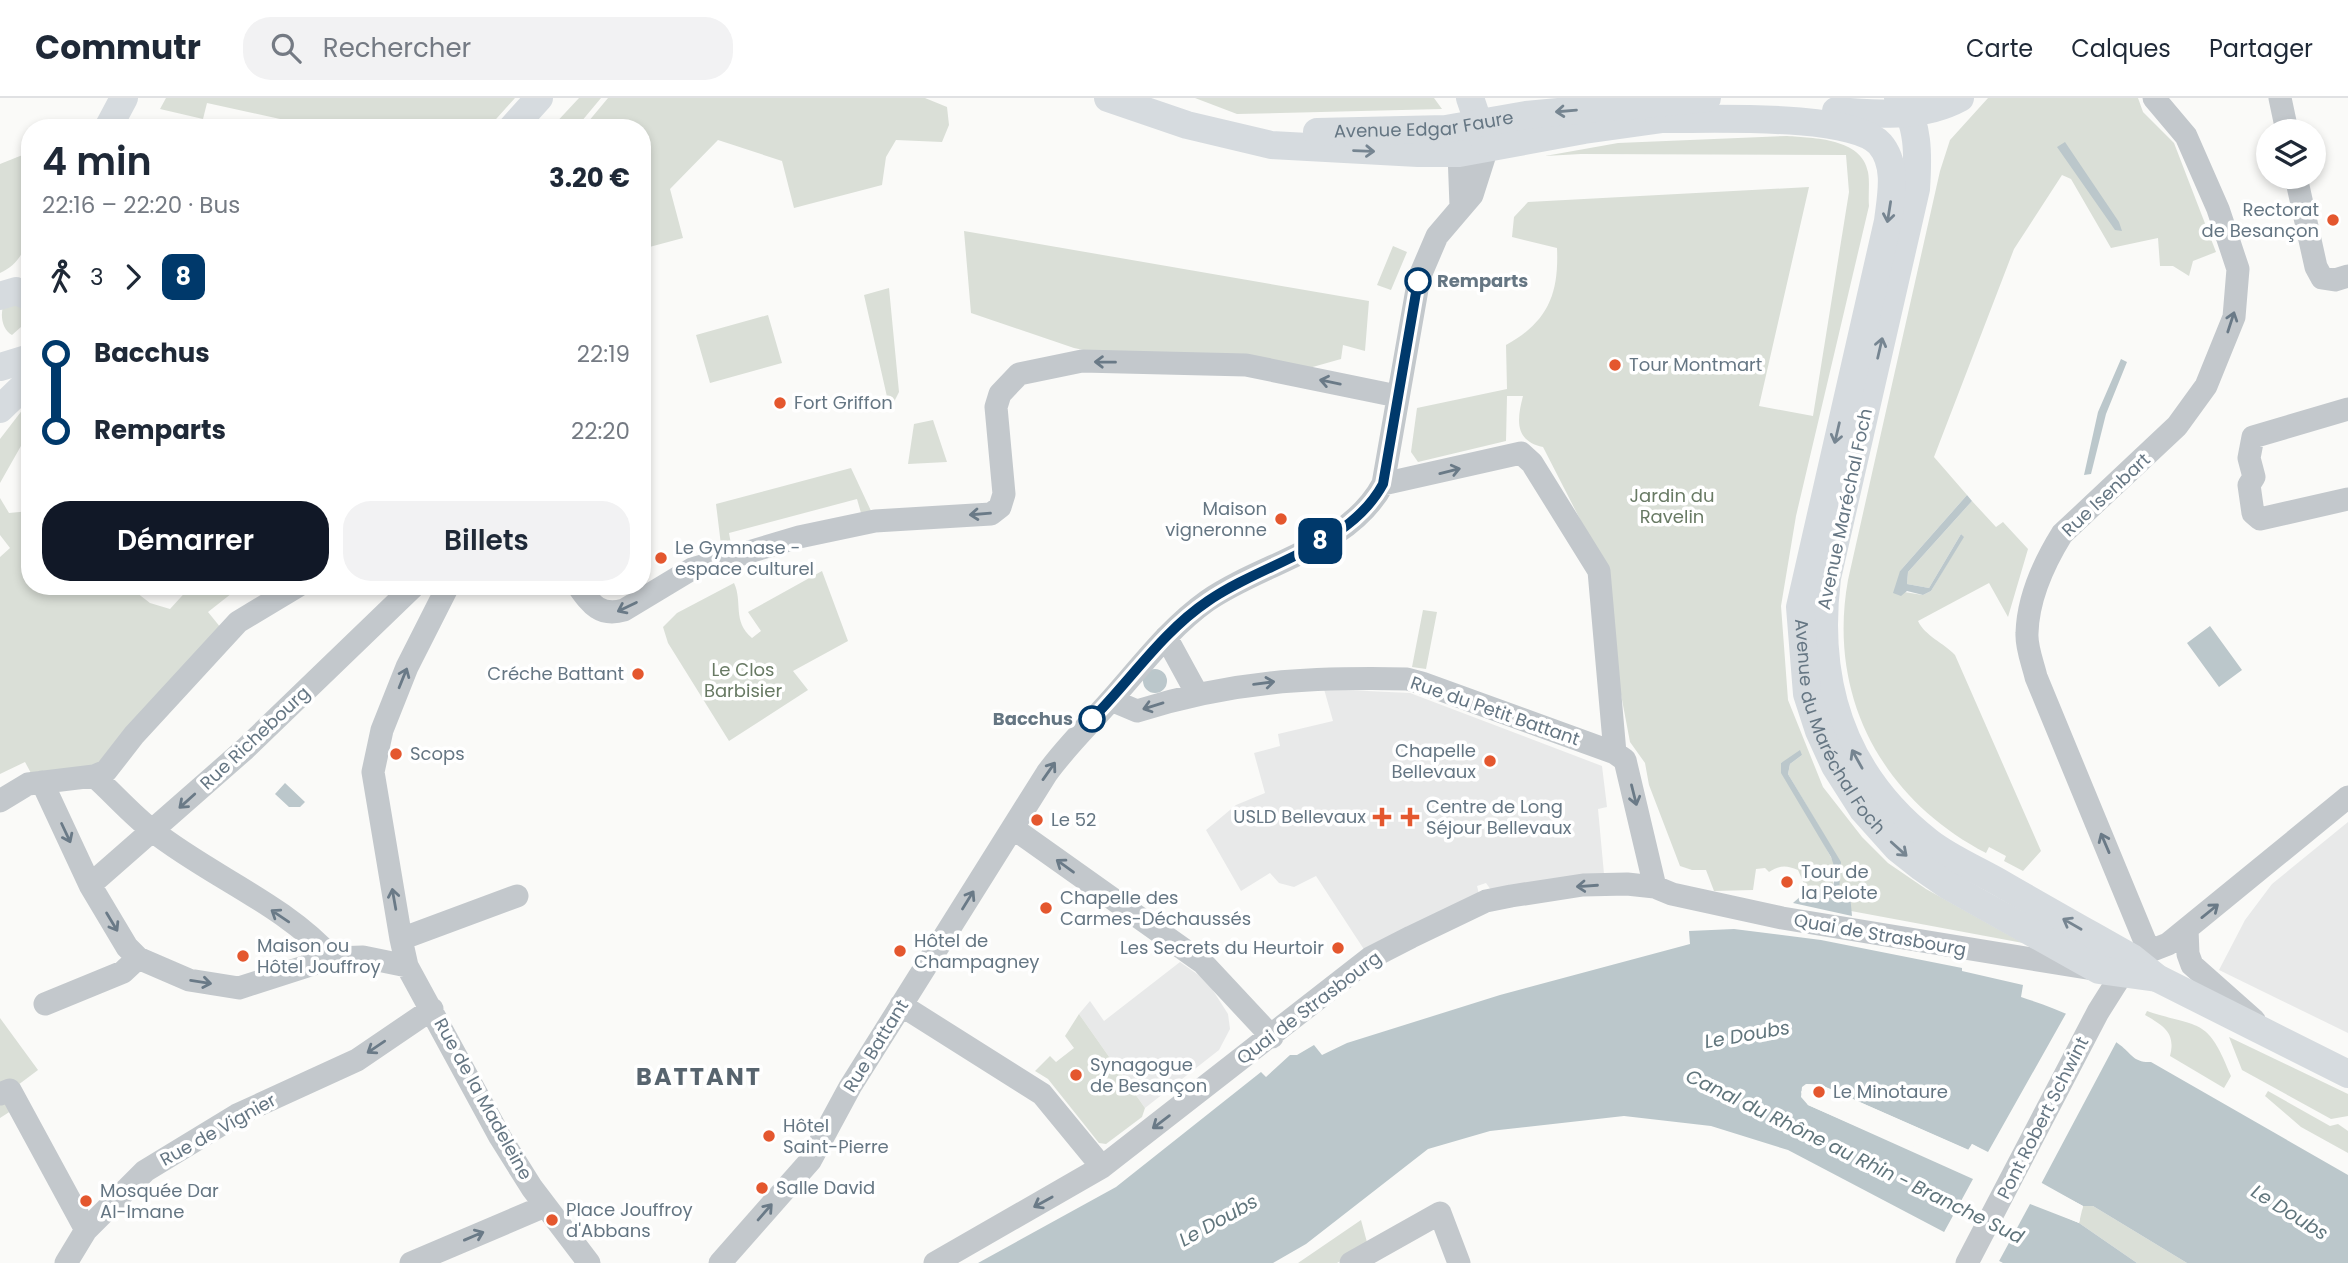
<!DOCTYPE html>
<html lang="fr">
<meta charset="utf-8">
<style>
body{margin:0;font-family:Poppins,sans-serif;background:#f2f2f3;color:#1f2937;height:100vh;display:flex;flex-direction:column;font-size:26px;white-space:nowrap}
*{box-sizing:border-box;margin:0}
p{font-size:23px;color:#747a83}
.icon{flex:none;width:38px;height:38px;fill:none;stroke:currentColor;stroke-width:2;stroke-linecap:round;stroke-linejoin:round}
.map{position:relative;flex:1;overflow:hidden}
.side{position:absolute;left:21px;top:21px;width:630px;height:476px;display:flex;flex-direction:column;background:#fff;border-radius:28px;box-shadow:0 4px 10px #0003}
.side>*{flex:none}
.badge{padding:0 14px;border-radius:10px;font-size:24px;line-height:46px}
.controls{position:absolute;left:2256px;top:21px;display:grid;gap:14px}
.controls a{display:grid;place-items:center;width:70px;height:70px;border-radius:50%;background:#fff;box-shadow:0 4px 10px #0003;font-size:35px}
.map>.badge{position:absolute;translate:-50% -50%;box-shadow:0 0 0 4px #fff}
.legs{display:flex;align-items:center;gap:10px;height:77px;padding:0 21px;font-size:23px}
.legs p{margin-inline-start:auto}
.summary{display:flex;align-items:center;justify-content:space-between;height:119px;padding:0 21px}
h1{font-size:38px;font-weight:600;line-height:52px}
.cta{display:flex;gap:14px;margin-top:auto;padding:14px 21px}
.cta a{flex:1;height:80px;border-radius:28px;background:#111827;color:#fff;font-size:28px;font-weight:600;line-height:80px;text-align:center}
.cta a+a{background:#f2f2f3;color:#1f2937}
ul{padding:0 21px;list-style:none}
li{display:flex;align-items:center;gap:24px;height:77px;font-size:26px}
li i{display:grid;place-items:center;width:10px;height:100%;margin:0 9px;background:currentColor}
li i::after{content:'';width:18px;height:18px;margin:-9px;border:5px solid;border-radius:50%;background:#fff}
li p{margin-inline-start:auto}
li:first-child i{background:linear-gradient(#0000 50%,currentColor 0)}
li:last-child i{background:linear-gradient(currentColor 50%,#0000 0)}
header{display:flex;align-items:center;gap:42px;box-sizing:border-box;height:98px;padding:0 35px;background:#fff;border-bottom:2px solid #e0e1e3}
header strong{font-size:33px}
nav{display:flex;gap:38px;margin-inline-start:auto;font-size:24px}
.search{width:490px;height:63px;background:#f2f2f3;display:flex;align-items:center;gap:18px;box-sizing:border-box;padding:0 24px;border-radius:28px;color:#747a83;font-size:26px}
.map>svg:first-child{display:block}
.built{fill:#e8e9e9}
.green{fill:#dadfd7}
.water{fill:#bbc7cb}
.pier{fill:#fafaf8}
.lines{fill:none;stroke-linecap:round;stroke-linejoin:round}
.minor{stroke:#c3c8cc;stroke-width:23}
.major{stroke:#d6dbdf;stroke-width:28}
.oneway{stroke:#768591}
.oneway2{stroke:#6a7a87}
.line-1-casing{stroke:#fff;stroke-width:16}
.line-1{stroke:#00396b;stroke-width:10}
.poi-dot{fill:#e4572e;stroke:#fff;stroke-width:2.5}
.stop-1-dot{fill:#fff;stroke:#00396b;stroke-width:3.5}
.labels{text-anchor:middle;stroke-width:7;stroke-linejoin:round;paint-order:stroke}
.street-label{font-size:18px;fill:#657683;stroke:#fff}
.poi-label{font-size:18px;fill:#657683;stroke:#fff;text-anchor:start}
.stop-label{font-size:18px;font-weight:bold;fill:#657683;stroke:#fff;text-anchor:start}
.park-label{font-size:18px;fill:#687a64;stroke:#fff}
.water-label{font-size:19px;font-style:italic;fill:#60757c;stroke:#fff}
.district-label{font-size:24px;font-weight:bold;letter-spacing:2px;fill:#57646e;stroke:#fff}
</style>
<header>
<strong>Commutr</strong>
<div class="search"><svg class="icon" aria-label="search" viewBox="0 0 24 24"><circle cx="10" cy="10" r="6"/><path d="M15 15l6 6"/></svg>Rechercher</div>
<nav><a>Carte</a><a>Calques</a><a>Partager</a></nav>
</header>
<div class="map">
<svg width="2348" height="1165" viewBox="0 0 2348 1165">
<rect width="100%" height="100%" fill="#fafaf8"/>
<!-- built -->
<path class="built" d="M1324 591 1410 595 1602 668 1607 709 1598 711 1604 776 1491 792 1486 785 1477 788 1479 796 1365 853 1316 778 1294 789 1279 785 1270 775 1241 793 1206 732 1236 707 1265 695 1254 655 1280 648 1278 636 1333 623Z
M2348 724V935L2219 872 2245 822 2272 786Z
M1180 864 1207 883 1228 916 1230 931 1219 952 1145 1010 1079 916 1090 903 1104 923Z"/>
<!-- green -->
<path class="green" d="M166 0H515L488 30H321L207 5 203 21 160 11Z
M579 0H601L576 30H551Z
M608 0H925L947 9 949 27 942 44 896 42 886 59 882 87 794 110 782 63 718 42 670 91 683 140 642 151V30H583Z
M1195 0H1434L1442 11 1237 16Z
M1988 0H2138L2143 14 2174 45 2216 154 2193 163 2189 178 2173 168H2160L2158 140 2111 150 2071 81 2062 77 2014 151 1934 359 1967 397 1900 473 1904 494 1923 497 1931 493 1963 439 1961 436 1929 490 1907 486 1908 474 1972 403 1996 429 2003 424 2028 451 2008 519 1989 485 1918 523C1925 538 1944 545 1955 557L2041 753 2023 773 2004 763 2006 758 1989 749 1986 755C1882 701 1827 598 1848 482L1940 73 1950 42Z
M1787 38C1813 40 1862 40 1868 74 1870 85 1868 97 1869 108L1796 418 1781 508 1788 602 1823 689 1862 739 1888 765 1926 791 2023 845 1851 813 1850 796 1838 794 1840 764 1788 676 1790 666 1802 657 1781 665 1835 767 1832 793 1805 788 1798 772C1786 767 1780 767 1769 774L1765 770 1756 771 1753 792 1714 793 1706 772H1692L1680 768 1649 687 1645 665 1630 644 1616 570 1604 468 1543 349C1514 343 1517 321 1523 298H1507L1506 343 1418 364 1411 354 1417 310 1507 291 1506 247C1548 224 1559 196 1557 150L1512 139 1514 119 1528 104 1809 89 1759 308 1813 318 1849 94 1846 57 1581 56 1545 58 1618 45Z
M30 54C30 93 43 156 0 175V66Z
M964 133 1369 203 1365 253 1343 247 1341 261 1302 272 1117 259 1074 250 971 215Z
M1393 148 1407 154 1391 192 1377 187Z
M889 190 899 294 890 312 864 197Z
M15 207 30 212V221L12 237C3 232 0 219 3 209Z
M768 217 782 265 710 285 696 237Z
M30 302V332L0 385V341Z
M933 322 947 364 908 366 914 326Z
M851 370 872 415H861L857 401 729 435 732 452 711 454 721 447 716 406Z
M0 400 9 415 30 413V488H128L150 505 170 511 191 488H241L208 514 221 530 102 670 32 677 25 664 0 676V459L10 450 0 437Z
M822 473 848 543 793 573 808 592 729 643 668 545 663 529 677 515 734 485C743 504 732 523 752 540L761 533 748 514Z
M1423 512 1437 514 1426 571 1412 569Z
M2147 913C2201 931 2207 918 2231 978L2224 990 2170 958C2176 935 2164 928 2145 917Z
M1079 916 1145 1010 1142 1019 1106 1046 1099 1045 1048 981 1035 973 1050 958 1056 964 1074 950 1065 938Z
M0 920 38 972 18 987 28 1002 0 1020Z
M2229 939 2348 996V1018L2331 1021 2242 972Z
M2268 993 2330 1028 2338 1026 2348 1033V1055L2301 1029 2265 998Z
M2083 1108H2093L2187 1165H2137L2079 1125Z
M1361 1122 1368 1148 1337 1165H1298Z"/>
<!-- water -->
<path class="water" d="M2065 44 2119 124 2122 133 2115 132 2057 49Z
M2121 261 2127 264 2106 316 2091 376 2084 377 2098 314Z
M1967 397 1972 403 1908 474 1907 486 1929 490 1961 436 1964 439 1931 493 1923 497 1907 493 1901 498 1893 495 1900 473Z
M2210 528 2242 572 2219 589 2187 545Z
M1143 583a12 12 0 1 1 24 0a12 12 0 1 1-24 0Z
M1800 652 1802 657 1790 666 1788 676 1841 764 1839 794 1850 796 1852 818 1793 805 1802 797 1805 788 1832 793 1836 774 1831 759 1781 675V665Z
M285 685 305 704 300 709H289L275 696Z
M1734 831 1821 842 1962 870V873L2023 887 2021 899C2055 910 2091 924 2120 947 2132 956 2134 965 2151 964L2348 1077V1165H2187L2093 1108H2083L1972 1046 1969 1052 1821 987 1807 986 1801 994 1808 1007 2079 1125 2137 1165H2003L1788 1052 1711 1028 1624 1018 1490 1033 1428 1051 1306 1146 1273 1165H978L1116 1089 1261 974 1266 979 1290 957H1297L1314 947 1322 957 1347 945 1500 897 1690 846 1689 833Z"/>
<!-- pier -->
<path class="pier" d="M2068 912 2118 941 2041 1086 2083 1108 2082 1112 1973 1051 1967 1055 1820 990 1808 989 1804 995 1810 1004 2080 1121 2079 1125 2030 1106 1998 1165 1943 1136 1973 1081 1808 1007 1801 999 1802 989 1806 986 1821 987 1968 1052 1972 1046 1988 1054Z"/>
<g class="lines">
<!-- minor -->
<path class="minor" d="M2280 0 2287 33
M1459 55 1461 108
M2296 79 2316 169 2322 180 2335 182 2348 178
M2348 311 2253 339 2249 360 2254 379 2249 387 2253 415 2260 421 2348 401
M1383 386 1521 355 1532 365 1599 473 1615 655
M448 488 407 569 382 632 373 674 401 841 407 868 500 1039 532 1090 589 1165
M578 488C591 506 600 519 624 512L692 471 799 439 875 423 991 416 1000 409 1004 396 996 309 1000 296 1019 276 1082 263 1246 267 1397 298
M1166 539 1196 594
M1111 602 1137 613C1232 583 1309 579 1407 581L1422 585 1615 655 1625 662 1655 789
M94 678C114 696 132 717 153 733 210 778 284 806 332 860
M42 684 90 787 127 849 138 860 189 882 239 890 332 860 363 859 407 868
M0 703 28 686 94 678 106 673 134 637 238 524 298 488
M1013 730 1203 865 1272 939
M90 787 245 651 414 488
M2187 831 2188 856 2192 867 2254 922
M401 841 517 798
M2149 853 2036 579C2033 566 2026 549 2027 535 2028 501 2044 465 2062 436L2177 328 2206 288 2234 219 2238 171 2218 111 2186 38 2154 0
M45 906 123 874 138 860
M901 907 1042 996 1102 1069
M0 996 10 992 86 1132
M66 1165 86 1132 145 1073 237 1017 357 962 432 911
M411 1165 545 1108
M720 1165 810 1063 850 989 1047 675C1068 646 1094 622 1117 595 1145 563 1172 528 1207 503 1263 464 1349 450 1383 386L1419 180 1437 138 1472 97 1487 50
M935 1165 1102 1069 1370 860 1411 839 1486 803 1511 798 1583 787 1627 786 1655 789 1672 796 1782 820 2093 871
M1351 1165 1440 1115 1459 1165
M1967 1165 2098 914 2132 860 2168 846 2348 699"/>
<!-- major -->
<g class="major">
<path d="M1108 0 1187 27 1271 47 1418 55H1459L1584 32 1677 19"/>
<path d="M1470 0 1485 44"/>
<path d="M1898 0C1920 21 1918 61 1916 91L1827 480C1814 585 1843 677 1929 744 1951 761 1978 772 2002 786 2045 811 2088 835 2132 860L2157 880 2348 976"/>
<path d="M1836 13C1879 16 1921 21 1960 0"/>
<path id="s1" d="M1659 21C1704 22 1853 14 1880 46 1898 67 1891 98 1888 123L1800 509 1807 596 1819 633 1835 668 1863 712 1897 750 1921 769 1947 787 2099 872 2157 880"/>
<path d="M108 30 124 0"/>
<path d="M512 30 539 0"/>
<path id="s2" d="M1317 34 1446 31 1526 17 1707 0"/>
<path d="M0 198 16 193 30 199"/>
<path d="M0 269 30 260"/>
<path d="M0 311 30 282"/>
</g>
</g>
<!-- one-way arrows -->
<defs><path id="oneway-shaft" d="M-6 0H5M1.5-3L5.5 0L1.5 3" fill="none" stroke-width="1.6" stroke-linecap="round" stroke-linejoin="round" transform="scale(1.75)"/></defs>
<g class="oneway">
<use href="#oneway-shaft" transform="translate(1566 13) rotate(175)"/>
<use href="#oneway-shaft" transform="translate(1364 53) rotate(2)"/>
<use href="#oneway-shaft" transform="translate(1889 114) rotate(99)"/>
<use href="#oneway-shaft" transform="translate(1880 250) rotate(-77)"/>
<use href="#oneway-shaft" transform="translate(1837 335) rotate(103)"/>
<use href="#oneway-shaft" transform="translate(1857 661) rotate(-119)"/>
<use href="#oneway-shaft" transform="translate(1899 751) rotate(42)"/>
<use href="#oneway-shaft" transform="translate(2072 826) rotate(-150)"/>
</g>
<g class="oneway2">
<use href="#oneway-shaft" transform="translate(2231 224) rotate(-72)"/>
<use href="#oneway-shaft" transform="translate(1105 264) rotate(-179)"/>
<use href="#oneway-shaft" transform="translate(1330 284) rotate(-168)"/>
<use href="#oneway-shaft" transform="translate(1450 373) rotate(-14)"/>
<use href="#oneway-shaft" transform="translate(980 416) rotate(175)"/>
<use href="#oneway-shaft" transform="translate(627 509) rotate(154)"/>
<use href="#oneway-shaft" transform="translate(403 580) rotate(-68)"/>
<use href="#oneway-shaft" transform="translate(1264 585) rotate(-7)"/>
<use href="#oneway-shaft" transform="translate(1153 608) rotate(163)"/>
<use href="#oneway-shaft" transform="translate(1049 673) rotate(-55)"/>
<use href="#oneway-shaft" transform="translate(1634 697) rotate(76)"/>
<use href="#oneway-shaft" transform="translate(187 703) rotate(138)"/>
<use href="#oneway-shaft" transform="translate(66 735) rotate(65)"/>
<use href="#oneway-shaft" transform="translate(2105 745) rotate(-113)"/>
<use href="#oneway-shaft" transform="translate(1065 768) rotate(-144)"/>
<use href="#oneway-shaft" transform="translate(1587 788) rotate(176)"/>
<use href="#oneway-shaft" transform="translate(394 801) rotate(-100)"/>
<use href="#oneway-shaft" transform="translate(968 802) rotate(-58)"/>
<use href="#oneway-shaft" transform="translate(2210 813) rotate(-39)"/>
<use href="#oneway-shaft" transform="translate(280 818) rotate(-146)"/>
<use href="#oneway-shaft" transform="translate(112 824) rotate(59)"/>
<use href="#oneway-shaft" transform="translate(201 884) rotate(9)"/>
<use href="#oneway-shaft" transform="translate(376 949) rotate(146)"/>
<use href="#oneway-shaft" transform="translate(1161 1024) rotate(143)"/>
<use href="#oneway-shaft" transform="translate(1043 1104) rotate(151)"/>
<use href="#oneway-shaft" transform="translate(765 1114) rotate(-49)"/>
<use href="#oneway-shaft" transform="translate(474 1138) rotate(-23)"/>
</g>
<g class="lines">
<!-- line-1 casing -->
<g class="line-1-casing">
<path id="line-1" d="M1092 621C1130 583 1162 534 1208 503 1264 464 1349 449 1383 386L1418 183"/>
</g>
<!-- line-1 -->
<use href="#line-1" class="line-1"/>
</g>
<!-- markers -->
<g class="poi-dot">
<circle cx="2333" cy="122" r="7"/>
<circle cx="1615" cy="267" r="7"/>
<circle cx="780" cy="305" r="7"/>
<circle cx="1281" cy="421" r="7"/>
<circle cx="661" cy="460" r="7"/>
<circle cx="638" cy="576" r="7"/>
<circle cx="396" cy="656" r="7"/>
<circle cx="1490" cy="663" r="7"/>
<path d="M1378.5 708.5h7v7h7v7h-7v7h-7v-7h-7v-7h7z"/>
<path d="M1406.5 708.5h7v7h7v7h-7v7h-7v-7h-7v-7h7z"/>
<circle cx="1037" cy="722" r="7"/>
<circle cx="1787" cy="784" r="7"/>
<circle cx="1046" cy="810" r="7"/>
<circle cx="1338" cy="850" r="7"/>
<circle cx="900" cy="853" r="7"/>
<circle cx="243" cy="858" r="7"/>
<circle cx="1076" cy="977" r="7"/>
<circle cx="1819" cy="994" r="7"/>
<circle cx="769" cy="1038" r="7"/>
<circle cx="762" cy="1090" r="7"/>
<circle cx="86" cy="1103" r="7"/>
<circle cx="552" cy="1122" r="7"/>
</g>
<g class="stop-1-dot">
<circle cx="1418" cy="183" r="12"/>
<circle cx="1092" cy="621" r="12"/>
</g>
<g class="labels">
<!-- street labels -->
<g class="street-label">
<text dy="6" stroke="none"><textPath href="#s2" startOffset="107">Avenue Edgar Faure</textPath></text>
<text transform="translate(2106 397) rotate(-43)" y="6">Rue Isenbart</text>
<text transform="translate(1845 411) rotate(-78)" y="6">Avenue Maréchal Foch</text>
<text transform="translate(1495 613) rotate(19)" y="6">Rue du Petit Battant</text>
<text dy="6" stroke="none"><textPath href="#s1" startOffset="830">Avenue du Maréchal Foch</textPath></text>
<text transform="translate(255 640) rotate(-43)" y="6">Rue Richebourg</text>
<text transform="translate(1880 837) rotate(10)" y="6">Quai de Strasbourg</text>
<text transform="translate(1309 910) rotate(-37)" y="6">Quai de Strasbourg</text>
<text transform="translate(876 948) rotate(-58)" y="6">Rue Battant</text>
<text transform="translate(483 1001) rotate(61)" y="6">Rue de la Madeleine</text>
<text transform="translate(2043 1020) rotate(-63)" y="6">Pont Robert Schwint</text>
<text transform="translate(218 1032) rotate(-29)" y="6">Rue de Vignier</text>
</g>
<!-- poi labels -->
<g class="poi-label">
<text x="2319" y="118" text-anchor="end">Rectorat<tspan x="2319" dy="21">de Besançon</tspan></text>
<text x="1629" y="273">Tour Montmart</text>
<text x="794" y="311">Fort Griffon</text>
<text x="1267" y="417" text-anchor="end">Maison<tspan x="1267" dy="21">vigneronne</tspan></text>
<text x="675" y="456">Le Gymnase -<tspan x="675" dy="21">espace culturel</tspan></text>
<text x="624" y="582" text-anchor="end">Créche Battant</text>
<text x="1476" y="659" text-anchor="end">Chapelle<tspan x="1476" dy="21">Bellevaux</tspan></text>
<text x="410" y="662">Scops</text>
<text x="1426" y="715">Centre de Long<tspan x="1426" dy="21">Séjour Bellevaux</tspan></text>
<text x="1366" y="725" text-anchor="end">USLD Bellevaux</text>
<text x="1051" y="728">Le 52</text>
<text x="1801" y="780">Tour de<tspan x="1801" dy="21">la Pelote</tspan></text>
<text x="1060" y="806">Chapelle des<tspan x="1060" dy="21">Carmes-Déchaussés</tspan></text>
<text x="914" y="849">Hôtel de<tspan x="914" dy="21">Champagney</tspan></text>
<text x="257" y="854">Maison ou<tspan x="257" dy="21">Hôtel Jouffroy</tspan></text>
<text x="1324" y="856" text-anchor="end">Les Secrets du Heurtoir</text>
<text x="1090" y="973">Synagogue<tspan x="1090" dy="21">de Besançon</tspan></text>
<text x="1833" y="1000">Le Minotaure</text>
<text x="783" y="1034">Hôtel<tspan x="783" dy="21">Saint-Pierre</tspan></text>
<text x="776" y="1096">Salle David</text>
<text x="100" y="1099">Mosquée Dar<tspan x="100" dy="21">Al-Imane</tspan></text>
<text x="566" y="1118">Place Jouffroy<tspan x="566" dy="21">d'Abbans</tspan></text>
</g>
<!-- stop labels -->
<g class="stop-label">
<text x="1437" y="189">Remparts</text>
<text x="1073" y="627" text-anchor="end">Bacchus</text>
</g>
<!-- park labels -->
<g class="park-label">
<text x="1672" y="404">Jardin du<tspan x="1672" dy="21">Ravelin</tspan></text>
<text x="743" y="578">Le Clos<tspan x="743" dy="21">Barbisier</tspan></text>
</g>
<!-- water labels -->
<g class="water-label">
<text transform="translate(1747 936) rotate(-10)" y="7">Le Doubs</text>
<text transform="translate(1855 1058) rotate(26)" y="7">Canal du Rhône au Rhin - Branche Sud</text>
<text transform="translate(2290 1114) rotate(32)" y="7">Le Doubs</text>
<text transform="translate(1218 1122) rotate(-29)" y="7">Le Doubs</text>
</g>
<!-- district labels -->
<g class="district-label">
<text x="699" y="987">BATTANT</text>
</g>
</g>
</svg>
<div class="controls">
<a><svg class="icon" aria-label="layers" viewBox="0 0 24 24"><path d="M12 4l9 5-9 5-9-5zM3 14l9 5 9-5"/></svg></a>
</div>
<b class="badge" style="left:1320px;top:443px;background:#00396b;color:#fff">8</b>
<section class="side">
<div class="summary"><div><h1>4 min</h1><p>22:16 – 22:20 · Bus</p></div><b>3.20 €</b></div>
<div class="legs"><svg class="icon" aria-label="walk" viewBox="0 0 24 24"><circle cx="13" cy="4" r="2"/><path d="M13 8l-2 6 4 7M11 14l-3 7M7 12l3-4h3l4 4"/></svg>3<svg class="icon" aria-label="forward" viewBox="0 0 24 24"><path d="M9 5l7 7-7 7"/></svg><b class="badge" style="background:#00396b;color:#fff">8</b></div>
<ul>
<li><i style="color:#00396b"></i><b>Bacchus</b><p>22:19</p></li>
<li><i style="color:#00396b"></i><b>Remparts</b><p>22:20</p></li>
</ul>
<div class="cta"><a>Démarrer</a><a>Billets</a></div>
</section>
</div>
